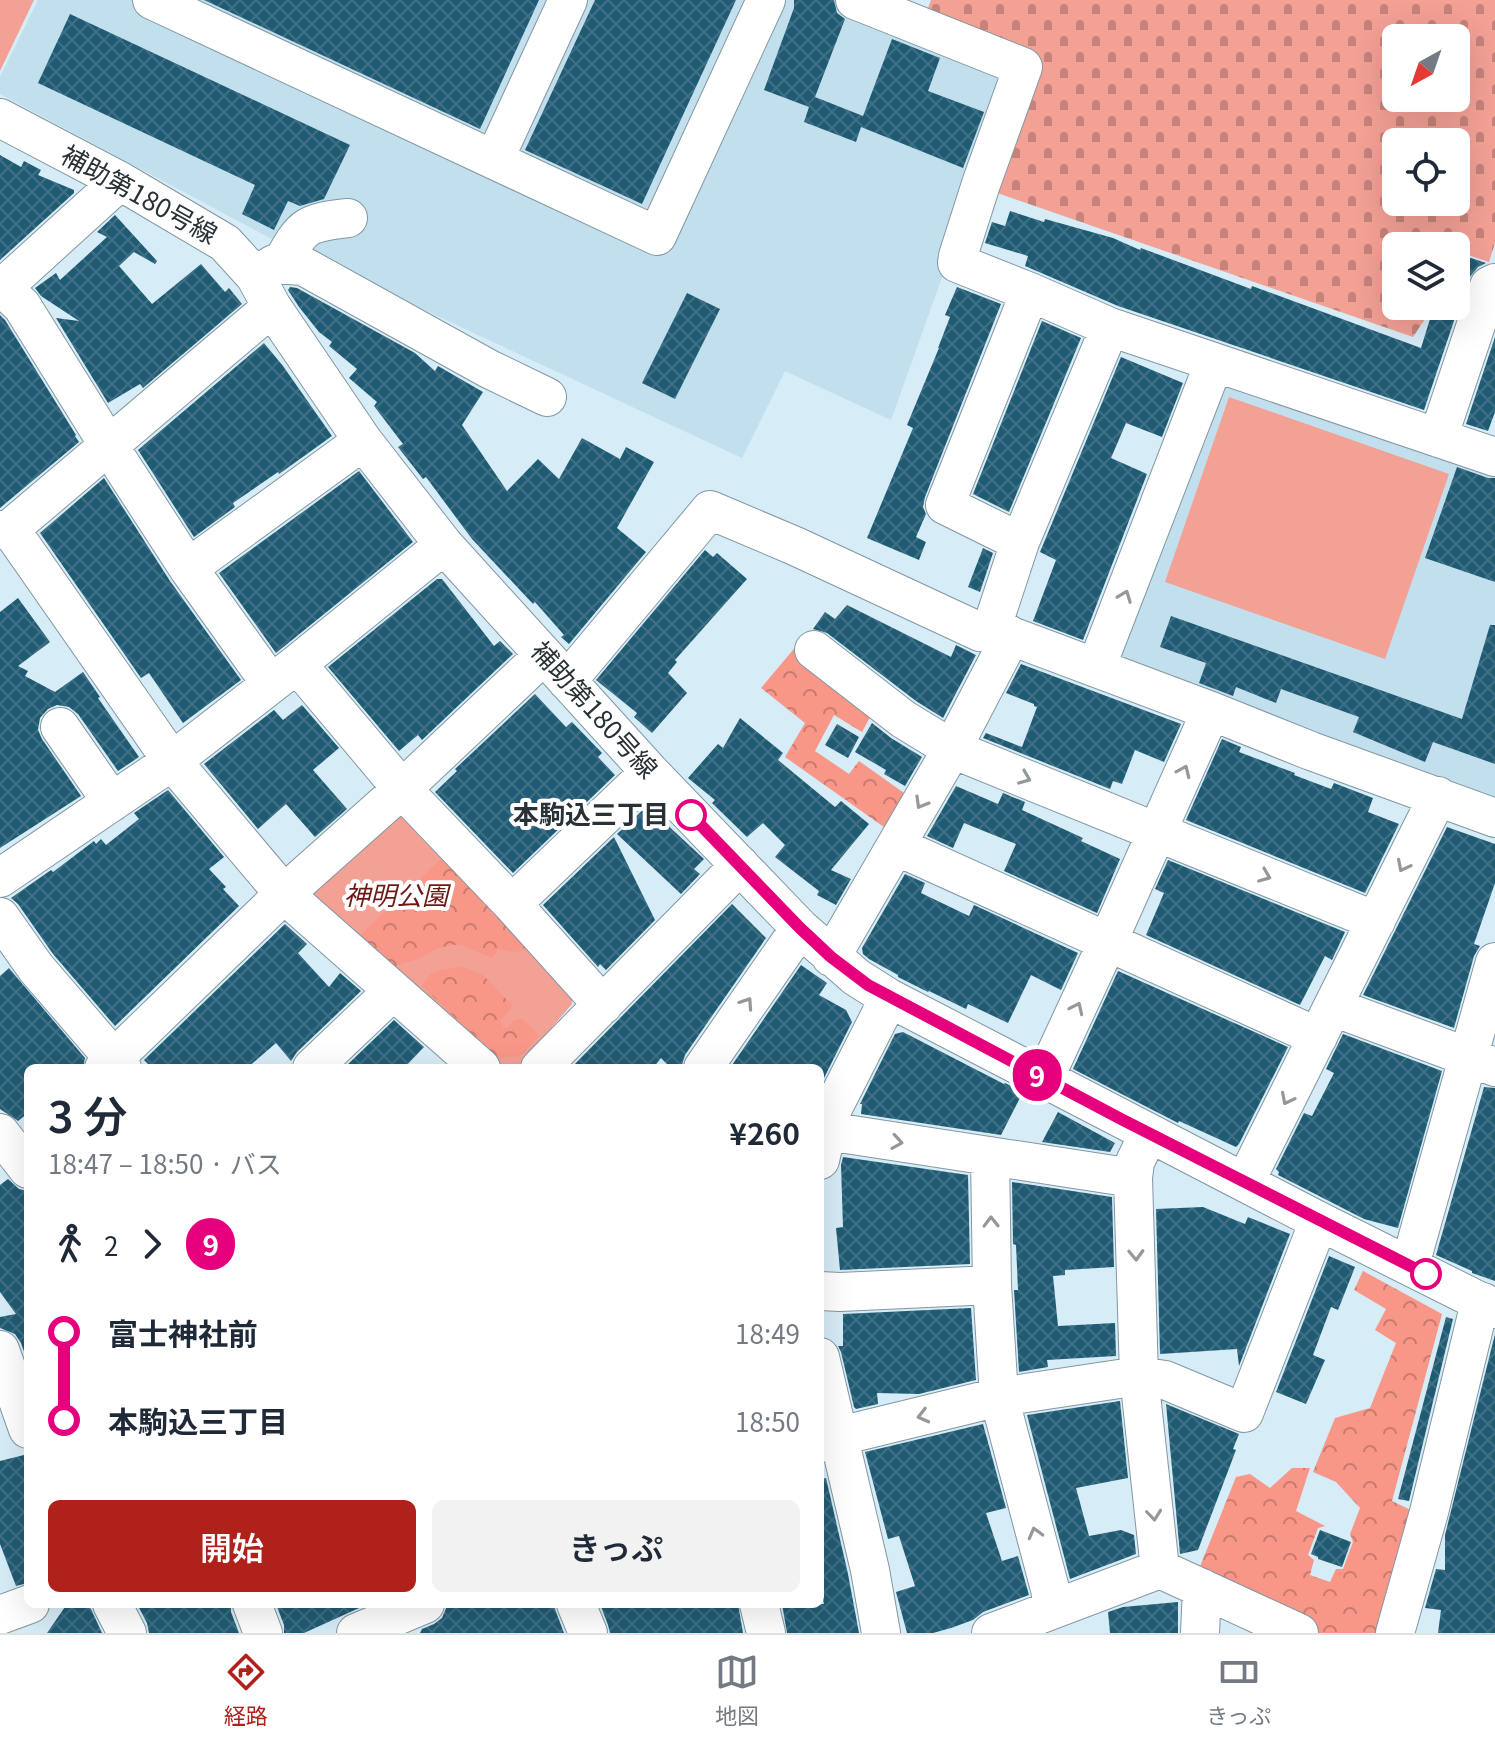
<!DOCTYPE html>
<html lang="ja">
<meta charset="utf-8">
<style>
body{margin:0;font-family:Georgia,"Noto Sans JP",serif;background:#f2f2f3;color:#1f2937;height:100vh;display:flex;flex-direction:column;font-size:30px;white-space:nowrap}
*{box-sizing:border-box;margin:0}
p{font-size:26px;color:#747a83}
.icon{flex:none;width:44px;height:44px;fill:none;stroke:currentColor;stroke-width:2;stroke-linecap:round;stroke-linejoin:round}
.map{position:relative;flex:1;overflow:hidden}
.panel{position:absolute;left:24px;top:1064px;width:800px;height:544px;display:flex;flex-direction:column;background:#fff;border-radius:12px;box-shadow:0 8px 32px #0002}
.panel>*{flex:none}
.badge{padding:0 16px;border-radius:26px;font-size:28px;line-height:52px}
.needle{width:52px;rotate:220deg}
.buttons{position:absolute;left:1382px;top:24px;display:grid;gap:16px}
.buttons a{display:grid;place-items:center;width:88px;height:88px;border-radius:12px;background:#fff;box-shadow:0 8px 32px #0002;font-size:40px}
.map>.badge{position:absolute;translate:-50% -50%;box-shadow:0 0 0 4px #fff}
.legs{display:flex;align-items:center;gap:12px;height:88px;padding:0 24px;font-size:26px}
.legs p{margin-inline-start:auto}
.head{display:flex;align-items:center;justify-content:space-between;height:136px;padding:0 24px}
h1{font-size:44px;font-weight:600;line-height:60px}
.primary-button{display:flex;gap:16px;margin-top:auto;padding:16px 24px}
.primary-button a{flex:1;height:92px;border-radius:12px;background:#b1211b;color:#fff;font-size:32px;font-weight:600;line-height:92px;text-align:center}
.primary-button a+a{background:#f2f2f3;color:#1f2937}
ul{padding:0 24px;list-style:none}
li{display:flex;align-items:center;gap:28px;height:88px;font-size:30px}
li i{display:grid;place-items:center;width:12px;height:100%;margin:0 10px;background:currentColor}
li i::after{content:'';width:20px;height:20px;margin:-10px;border:6px solid;border-radius:50%;background:#fff}
li p{margin-inline-start:auto}
li:first-child i{background:linear-gradient(#0000 50%,currentColor 0)}
li:last-child i{background:linear-gradient(currentColor 50%,#0000 0)}
.menu{display:flex;justify-content:space-around;align-items:center;height:112px;border-top:2px solid #e0e1e3;background:#fff;font-size:22px;color:#747a83}
.menu a{display:grid;justify-items:center;gap:4px}
.menu .active{color:#b1211b}
.map>svg:first-child{display:block}
.built{fill:#c2dfed}
.green{fill:#f3a095}
.forest{fill:url(#forest-crowns)}
.cemetery{fill:url(#cemetery-stones);fill-rule:evenodd}
.building{fill:url(#building-cross-hatch)}
.lines{fill:none;stroke-linecap:round;stroke-linejoin:round}
.minor-casing{stroke:#8297a1;stroke-width:40}
.minor{stroke:#fff;stroke-width:38}
.oneway{stroke:#94989a}
.line-1-casing{stroke:#fff;stroke-width:18}
.line-1{stroke:#e6007e;stroke-width:12}
.stop-1-dot{fill:#fff;stroke:#e6007e;stroke-width:4}
.labels{text-anchor:middle;stroke-width:8;stroke-linejoin:round;paint-order:stroke}
.street-label{font-size:26px;fill:#283135;stroke:#fff}
.stop-label{font-size:26px;font-weight:bold;fill:#283135;stroke:#fff;text-anchor:end}
.park-label{font-size:26px;font-style:italic;fill:#6e1813;stroke:#fff}
</style>
<div class="map">
<svg width="1495" height="1633" viewBox="0 0 1495 1633">
<defs>
<pattern id="forest-crowns" width="20" height="18" patternUnits="userSpaceOnUse" patternTransform="scale(2)"><rect width="20" height="18" fill="#f89688"/><path d="M2 6a3 3 0 1 1 6 0M12 15a3 3 0 1 1 6 0" fill="none" stroke="#c97b70"/></pattern>
<pattern id="cemetery-stones" width="16" height="16" patternUnits="userSpaceOnUse" patternTransform="scale(2)"><rect width="16" height="16" fill="#f3a095"/><path d="M2 7V4a2 2 0 0 1 4 0v3zM10 15v-3a2 2 0 0 1 4 0v3z" fill="#c5837a"/></pattern>
<pattern id="building-cross-hatch" width="8" height="8" patternUnits="userSpaceOnUse" patternTransform="scale(2)"><rect width="8" height="8" fill="#205b74"/><path d="M0 0l8 8M0 8l8-8" fill="none" stroke="#406f84"/></pattern>
</defs>
<rect width="100%" height="100%" fill="#d6ecf7"/>
<!-- built -->
<path class="built" d="M38 0H843L1016 70 891 420 785 371 742 458 272 239 0 94V77Z
M1219 375 1495 466V807L1107 664Z"/>
<!-- green -->
<path class="green" d="M0 0H34L0 71Z
M1229 397 1449 474 1385 659 1165 582Z
M392 817H406L573 991 572 1004 517 1068H498L312 904 313 888Z"/>
<!-- forest -->
<path class="forest" d="M798 644 876 706 862 732 834 715 815 751 849 774 859 761 911 798 891 832 785 757 805 723 761 688Z
M442 858 525 945V950L513 952 498 949 492 958 460 944 437 948 421 958 395 966 358 937Z
M463 967 484 976 513 1006 501 1020 503 1026 507 1028 514 1020 522 1019 539 1035 521 1056 497 1058 422 986C431 967 445 970 463 967Z
M1363 1271 1442 1314 1392 1501 1421 1515 1388 1633H1316L1197 1574 1236 1477 1250 1474 1270 1488 1292 1468H1310L1296 1511 1325 1526 1318 1528 1308 1555 1314 1560 1310 1575 1330 1582 1336 1569H1343L1353 1542 1350 1534 1360 1508 1336 1482 1313 1472 1335 1418 1370 1408 1396 1343 1375 1330 1386 1309 1354 1290Z"/>
<!-- cemetery -->
<path class="cemetery" d="M931 0H1495V243L1489 262 1456 251V246H1396V306H1429L1425 319 1413 337 983 188 1030 65 923 22ZM1396 38H1456V98H1396ZM1396 142H1456V202H1396Z"/>
<!-- building -->
<path class="building" d="M204 0H539L480 129Z
M595 0H736L642 204 525 150Z
M794 0H834L837 13 845 19 815 97 863 116 892 39 940 58 928 91 984 112 963 168 861 127 856 142 804 122 809 107 764 90 794 8Z
M70 14 350 145 324 199 300 206 288 201 274 230 242 214 255 185 38 83Z
M0 155 21 167 24 161 41 170 38 175 74 190V193L0 260Z
M1010 211 1044 222 1045 219 1113 238 1140 250 1141 248 1251 289 1252 286 1421 348 1434 306H1456V253L1486 263 1478 267 1468 279 1424 410 1118 306 1025 266 1028 256 985 243 992 222 1005 226Z
M115 215 157 261 155 264 134 252 119 266 152 304 201 264 225 292 229 288 242 304 143 388 140 384 108 403 56 318 79 321 41 296 35 288 56 273 60 280 107 237 97 232Z
M290 287 297 288 415 353 435 371 438 366 483 392 462 425 507 491 538 459 559 479 582 438 620 459 626 447 654 462 617 528 646 552 569 644 561 637 564 635 535 602 533 604 472 539 426 477 423 479 398 447 403 444 374 406 377 402 349 378 357 369 329 346 332 342 319 332 299 307 288 290Z
M957 287 1001 304 925 497 923 507 926 514 916 537 926 542 919 560 867 538 913 428 907 425 939 348H938L950 317 945 315Z
M687 293 720 309 675 399 642 383Z
M0 315 5 320 76 435 75 436 79 442 0 508Z
M1042 321 1081 338 1009 512 973 494Z
M1495 337V412L1488 431 1466 424Z
M264 343 283 366 332 436 279 474 278 472 233 503 235 507 194 537 138 450Z
M1121 357 1183 383 1162 437 1126 423 1111 458 1147 474 1083 640 1033 621 1056 560 1040 552Z
M1457 467 1488 478H1495V582L1425 558Z
M359 471 413 542 276 653 219 573Z
M104 478 170 581 241 680 183 723 149 673 141 678 40 533Z
M983 548 993 553 980 592 968 587Z
M705 550 713 557 717 553 747 579 675 660 677 662 668 673 687 693 652 733 634 717 637 713 596 680Z
M437 579H442L494 646 500 641 513 654 422 740 418 735 399 751 328 667Z
M18 598 50 642 18 666 28 671 25 676 55 692 83 672 100 697 98 698 139 757 118 771 78 714 69 707 57 705 48 709 40 718 38 730 42 739 81 796 0 848V612Z
M847 605 951 657 956 645 976 655 943 718 916 701 827 633 813 629 825 612 835 619Z
M1171 616 1462 719 1490 625H1495V764L1433 742 1425 762 1353 732 1359 717 1281 689 1276 703 1236 687 1233 696 1199 683 1206 663 1160 647Z
M1021 664 1181 724 1164 762 1135 750 1122 784 1113 781 1110 789 983 738 986 733 1022 747 1037 707 1034 706V704L1006 693Z
M535 694 566 727 572 722 602 753 598 757 615 775 513 873 435 792 457 771 455 769Z
M302 705 339 748 313 770 347 809 315 837 286 804 258 829 204 764 274 710 283 720Z
M740 718 783 753 778 760 835 807 841 801 869 824 831 870 851 879 836 905 817 895 819 891 775 857 785 845 763 823 747 837 712 803 715 800 688 778 718 744 723 748Z
M872 723 891 738 922 757 905 786 884 774 886 770 855 752Z
M837 724 859 737 848 758 825 745Z
M1222 739 1241 747 1239 752 1295 773 1294 775 1331 789 1334 783 1373 798 1368 812 1399 824 1365 893 1186 820Z
M956 786 998 804 1003 793 1025 802 1022 810 1083 838 1081 841 1120 859 1097 913 1004 871 1016 844 964 823 953 848 927 836Z
M168 790 224 857 209 869 226 887 223 889 239 906 115 1026 53 954 18 904 11 898 51 870 53 872 94 841 96 844 101 839 106 845 139 819 134 813Z
M647 806 704 859 694 869 700 874 681 894 617 834Z
M1447 827 1495 844V883L1474 944 1480 946 1474 956 1454 1028 1363 995Z
M614 837 655 920 606 970 600 964 598 967 543 905Z
M1168 860 1345 932 1332 960 1325 956 1300 1005 1146 935 1164 893 1155 889Z
M905 874 925 883 921 893 969 916 974 905 1078 953 1061 990 1031 975 1008 1023 968 1004 966 1009 929 991 928 992 898 977V975L869 959 863 954 862 948Z
M732 904 766 938 685 1055 681 1068H671L661 1058 653 1068H571Z
M285 924 307 944 298 953 329 987 340 973 361 991 297 1052 291 1061 276 1043 247 1068H152L144 1060Z
M801 965 827 983 819 995 846 1010 852 1022 822 1082H820V1068H730Z
M9 968 85 1058 83 1068H28V1113L18 1121 0 1109V976Z
M1118 971 1288 1047 1239 1144 1236 1147 1179 1121 1178 1123 1073 1069Z
M394 1020 424 1047 404 1068H344Z
M903 1032 1004 1084 1005 1083 1023 1092 1001 1135 861 1114 862 1104H860L895 1034Z
M1343 1034 1442 1071 1398 1228 1364 1219 1278 1175 1279 1172 1276 1169 1304 1113 1312 1116 1334 1073 1326 1069Z
M1484 1087 1495 1088V1281L1475 1274 1472 1273V1271L1436 1255Z
M1058 1112 1115 1143 1110 1152 1042 1142Z
M843 1157 968 1175 970 1264 840 1270 836 1228 843 1227 841 1165Z
M8 1179 19 1189 28 1191V1363L21 1343 15 1334 0 1328V1317L16 1314 0 1292V1185Z
M1012 1182 1112 1197 1114 1267 1065 1270V1275L1053 1276 1058 1326 1115 1323 1116 1356 1047 1360 1048 1367 1019 1372 1014 1290H1018L1016 1245 1013 1244Z
M1203 1207 1245 1224 1248 1217 1290 1234 1239 1366 1237 1349 1160 1354 1156 1209Z
M1329 1256 1355 1267 1338 1310 1331 1307 1313 1355 1325 1360 1306 1404 1276 1392Z
M971 1308 976 1380 919 1394 877 1393 878 1404 856 1409 854 1407 841 1352 838 1346H843V1314Z
M1446 1317 1453 1319 1409 1501 1398 1499Z
M1495 1334V1633H1438L1441 1610 1425 1608 1436 1569 1445 1570V1535Z
M1120 1401 1128 1478 1076 1488 1089 1536 1121 1530 1134 1535 1136 1554 1070 1579 1027 1415Z
M1166 1404 1239 1434 1233 1449 1236 1450 1198 1550 1180 1554Z
M983 1424 1006 1508 986 1513 1002 1561 1018 1556 1029 1595 983 1612 973 1620 951 1628 933 1633H907L896 1592 915 1586 899 1536 888 1539 865 1452Z
M28 1454V1583L16 1586 0 1544V1461Z
M826 1478 848 1574 859 1633H787L782 1604H824L820 1585V1479Z
M1320 1530 1351 1542 1342 1567 1318 1559V1557L1311 1554Z
M1178 1602V1633H1110L1108 1612 1123 1607Z
M67 1604H84L91 1609 102 1633H47Z
M137 1604H231V1612L239 1633H149L147 1623Z
M276 1604H368L304 1633H284V1625Z
M453 1604H553L564 1633H420L422 1629 434 1624 442 1618 447 1606Z
M600 1604H738L743 1633H610L608 1625Z"/>
<g class="lines">
<!-- minor casing -->
<g class="minor-casing">
<path id="minor" d="M152 0 657 236 766 0
M855 0 1023 67 981 184 958 256 957 263 1030 292 1110 327 1495 457
M0 118 120 181 225 243 255 276 272 307 363 441 444 545 650 772 800 928 856 977 889 998 1319 1221 1495 1309
M494 160 568 0
M281 264C303 226 303 223 348 218
M255 276 274 264 303 266 489 369 547 397
M0 285 22 306 109 446 188 568 271 684
M0 290 120 181
M1110 327 1020 542 993 624 1011 636 1211 711 1311 751 1495 818
M1438 438 1489 286 1495 283
M10 529 172 761 284 894 481 1068
M0 530 10 529 272 307
M1020 542 945 505 1030 292
M188 568 363 441
M814 650 903 719 952 749 1376 921
M297 664 402 789 512 904 603 1005
M1096 668 1214 363
M567 681 710 510 795 546 980 632 993 624
M60 727 112 802
M896 846 1318 1037
M0 878 172 761 297 664 444 545
M512 904 650 772
M0 917 36 968 122 1068
M831 957 952 749 1011 636
M1333 1007 1495 1067
M104 1068 284 894 402 789 544 655
M312 1068 393 991
M540 1068 740 865
M703 1068 800 928
M1044 1079 1108 941 1211 711
M820 1130 1133 1178
M0 1133 28 1169
M1149 1133 1135 1162 1133 1178 1139 1376 1160 1569
M990 1156 992 1285 999 1397 1050 1589 1053 1609
M820 1160 831 1112 889 998
M1245 1182 1438 796
M1410 1265 1495 962
M820 1291 840 1292 992 1285
M0 1350 28 1429
M820 1357 870 1570 881 1633
M820 1443 856 1432 999 1397 1139 1376 1165 1380 1244 1413 1319 1221
M112 1604 127 1633
M252 1604 263 1633
M576 1604 588 1633
M759 1604 766 1633
M0 1615 30 1604
M356 1633 425 1604
M991 1633 1160 1569 1299 1633
M1200 1633 1202 1588
M1395 1633 1429 1512 1476 1319 1483 1302"/>
</g>
<!-- minor -->
<use href="#minor" class="minor"/>
</g>
<!-- one-way arrows -->
<defs><path id="oneway-chevron" d="M-2-3.5L2.5 0L-2 3.5" fill="none" stroke-width="1.6" stroke-linecap="round" stroke-linejoin="round" transform="scale(2)"/></defs>
<g class="oneway">
<use href="#oneway-chevron" transform="translate(1125 596) rotate(-69)"/>
<use href="#oneway-chevron" transform="translate(1184 771) rotate(-66)"/>
<use href="#oneway-chevron" transform="translate(1025 778) rotate(22)"/>
<use href="#oneway-chevron" transform="translate(921 803) rotate(120)"/>
<use href="#oneway-chevron" transform="translate(1403 866) rotate(117)"/>
<use href="#oneway-chevron" transform="translate(1265 876) rotate(22)"/>
<use href="#oneway-chevron" transform="translate(747 1003) rotate(-56)"/>
<use href="#oneway-chevron" transform="translate(1077 1008) rotate(-65)"/>
<use href="#oneway-chevron" transform="translate(1287 1099) rotate(117)"/>
<use href="#oneway-chevron" transform="translate(897 1142) rotate(9)"/>
<use href="#oneway-chevron" transform="translate(991 1222) rotate(-91)"/>
<use href="#oneway-chevron" transform="translate(1136 1255) rotate(88)"/>
<use href="#oneway-chevron" transform="translate(923 1416) rotate(166)"/>
<use href="#oneway-chevron" transform="translate(1154 1515) rotate(84)"/>
<use href="#oneway-chevron" transform="translate(1035 1533) rotate(-105)"/>
</g>
<g class="lines">
<!-- line-1 casing -->
<g class="line-1-casing">
<path id="line-1" d="M691 815 800 928 831 957 868 985 1121 1119 1426 1274"/>
</g>
<!-- line-1 -->
<use href="#line-1" class="line-1"/>
</g>
<!-- markers -->
<g class="stop-1-dot">
<circle cx="691" cy="815" r="14"/>
<circle cx="1426" cy="1274" r="14"/>
</g>
<g class="labels">
<!-- street labels -->
<g class="street-label">
<text transform="translate(139 195) rotate(29)" y="9">補助第180号線</text>
<text transform="translate(594 710) rotate(48)" y="9">補助第180号線</text>
</g>
<!-- stop labels -->
<g class="stop-label">
<text x="669" y="824">本駒込三丁目</text>
</g>
<!-- park labels -->
<g class="park-label">
<text x="396" y="905">神明公園</text>
</g>
</g>
</svg>
<div class="buttons">
<a><svg class="needle" viewBox="-14 -14 28 28"><path d="M0-13l5 13h-10z" fill="#e53935"/><path d="M0 13l5-13h-10z" fill="#747a83"/></svg></a>
<a><svg class="icon" aria-label="locate" viewBox="0 0 24 24"><circle cx="12" cy="12" r="6"/><path d="M12 2v4M12 18v4M2 12h4M18 12h4"/></svg></a>
<a><svg class="icon" aria-label="layers" viewBox="0 0 24 24"><path d="M12 4l9 5-9 5-9-5zM3 14l9 5 9-5"/></svg></a>
</div>
<b class="badge" style="left:1037px;top:1075px;background:#e6007e;color:#fff">9</b>
<section class="panel">
<div class="head"><div><h1>3 分</h1><p>18:47 – 18:50 · バス</p></div><b>¥260</b></div>
<div class="legs"><svg class="icon" aria-label="walk" viewBox="0 0 24 24"><circle cx="13" cy="4" r="2"/><path d="M13 8l-2 6 4 7M11 14l-3 7M7 12l3-4h3l4 4"/></svg>2<svg class="icon" aria-label="forward" viewBox="0 0 24 24"><path d="M9 5l7 7-7 7"/></svg><b class="badge" style="background:#e6007e;color:#fff">9</b></div>
<ul>
<li><i style="color:#e6007e"></i><b>富士神社前</b><p>18:49</p></li>
<li><i style="color:#e6007e"></i><b>本駒込三丁目</b><p>18:50</p></li>
</ul>
<div class="primary-button"><a>開始</a><a>きっぷ</a></div>
</section>
</div>
<nav class="menu">
<a class="active"><svg class="icon" aria-label="directions" viewBox="0 0 24 24"><path d="M12 3l9 9-9 9-9-9zM9 14v-3h6M13 9l2 2-2 2"/></svg>経路</a>
<a><svg class="icon" aria-label="map" viewBox="0 0 24 24"><path d="M3 6l6-2 6 2 6-2v14l-6 2-6-2-6 2zM9 4v14M15 6v14"/></svg>地図</a>
<a><svg class="icon" aria-label="tickets" viewBox="0 0 24 24"><path d="M3 7h18v10H3zM15 7v10"/></svg>きっぷ</a>
</nav>
